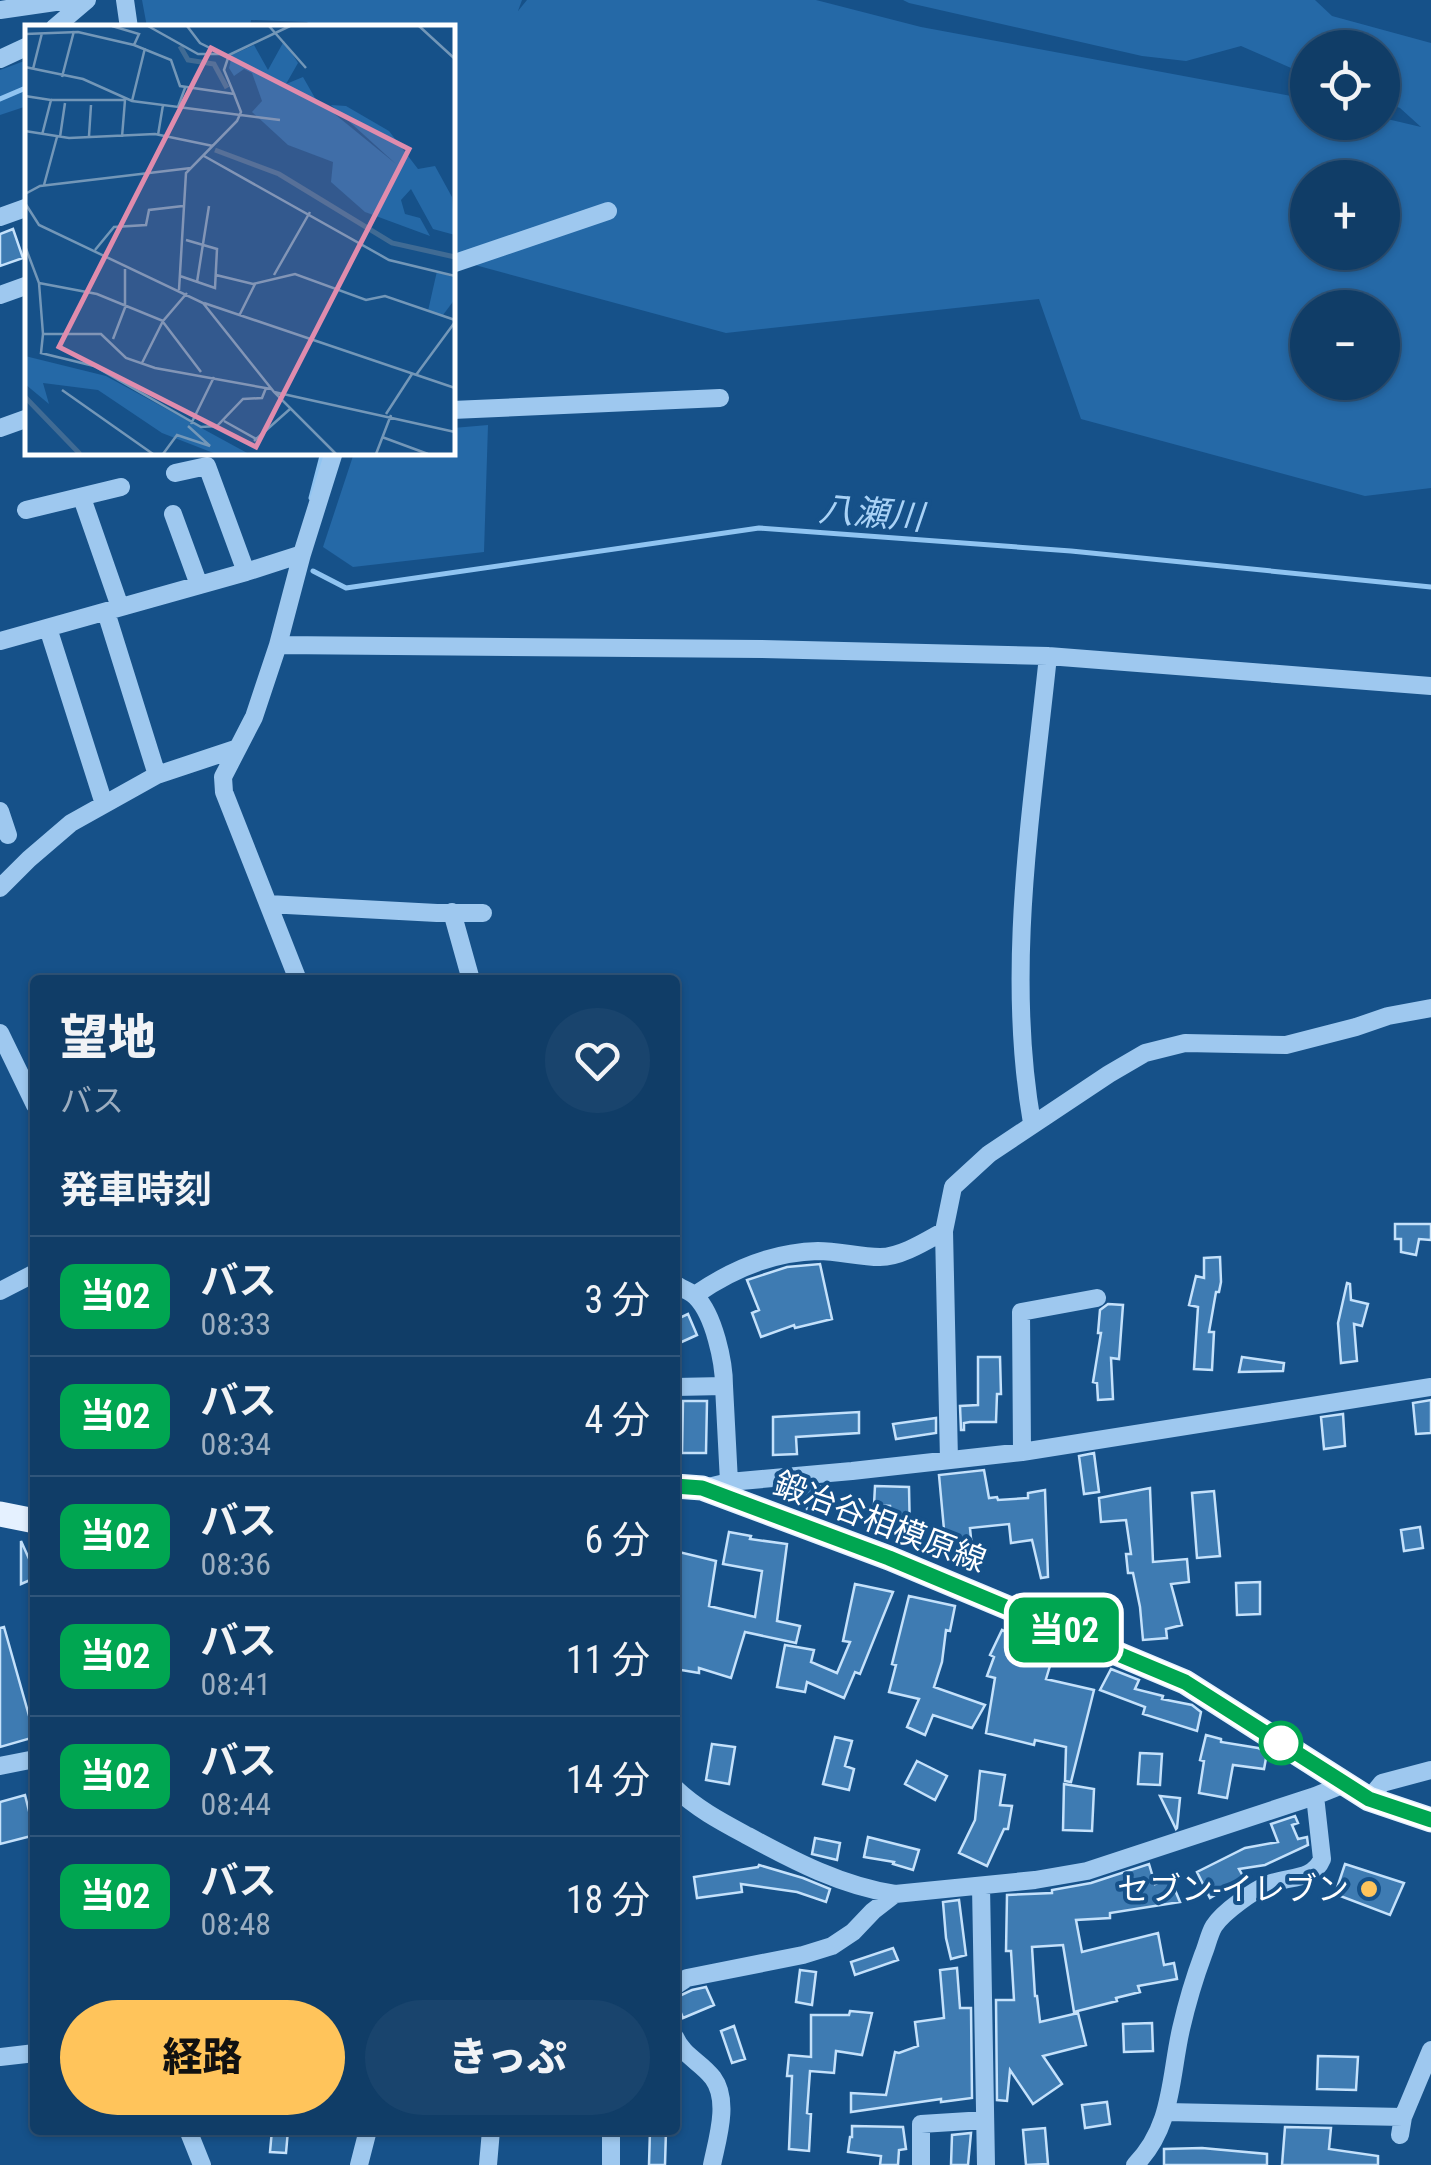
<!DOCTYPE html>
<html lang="ja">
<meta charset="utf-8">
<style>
body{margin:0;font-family:"Roboto Condensed","Noto Sans JP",sans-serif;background:#19446d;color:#f1f3f6;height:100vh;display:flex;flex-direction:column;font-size:38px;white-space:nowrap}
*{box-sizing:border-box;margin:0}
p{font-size:32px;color:#9caec0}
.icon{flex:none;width:55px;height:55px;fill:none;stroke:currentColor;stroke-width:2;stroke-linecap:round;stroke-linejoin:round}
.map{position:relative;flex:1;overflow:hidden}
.drawer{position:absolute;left:30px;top:975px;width:650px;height:1160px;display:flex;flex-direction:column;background:#103d67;border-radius:10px;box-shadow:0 2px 8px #0004,0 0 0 2px #30567b}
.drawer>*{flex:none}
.badge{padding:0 20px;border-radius:15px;font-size:35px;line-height:65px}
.controls{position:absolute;left:1290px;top:30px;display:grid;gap:20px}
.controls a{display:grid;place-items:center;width:110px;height:110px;border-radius:50%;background:#103d67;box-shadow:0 2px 8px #0004,0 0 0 2px #30567b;font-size:50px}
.map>.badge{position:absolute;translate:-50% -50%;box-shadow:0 0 0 5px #fff}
h2{padding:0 30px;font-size:38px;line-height:90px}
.round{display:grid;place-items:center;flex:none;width:105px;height:105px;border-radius:52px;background:#19446d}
.head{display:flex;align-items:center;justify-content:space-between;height:170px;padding:0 30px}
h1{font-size:48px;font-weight:800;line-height:75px}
.cta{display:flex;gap:20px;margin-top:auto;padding:20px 30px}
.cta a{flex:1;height:115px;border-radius:60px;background:#ffc45b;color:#111;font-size:40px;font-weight:800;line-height:115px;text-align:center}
.cta a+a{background:#19446d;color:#f1f3f6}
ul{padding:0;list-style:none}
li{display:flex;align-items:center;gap:30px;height:120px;padding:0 30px;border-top:2px solid #30567b}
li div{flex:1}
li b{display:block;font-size:38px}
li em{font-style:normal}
li .badge{min-width:110px;font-weight:700;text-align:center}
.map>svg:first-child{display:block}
.green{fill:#2569a7;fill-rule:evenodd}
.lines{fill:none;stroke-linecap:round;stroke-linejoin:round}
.stream{stroke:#90c4f1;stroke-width:5}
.building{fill:#3e7bb2;stroke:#c4e1fb;stroke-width:2.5}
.minor{stroke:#9ec8ef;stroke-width:18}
.major{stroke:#e5f1ff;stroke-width:25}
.line-casing{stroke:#fff;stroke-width:22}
.line{stroke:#00a651;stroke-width:15}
.stop-dot{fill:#fff;stroke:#00a651;stroke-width:5}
.poi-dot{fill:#ffc45b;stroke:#165189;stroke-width:4}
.labels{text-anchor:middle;stroke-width:8;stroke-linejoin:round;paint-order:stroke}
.street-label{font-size:32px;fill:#fff;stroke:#165189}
.poi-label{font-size:32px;fill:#fff;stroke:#165189;text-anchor:end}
.water-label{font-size:35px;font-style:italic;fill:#a9d2f6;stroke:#165189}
.inset-river{fill:none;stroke:#406b94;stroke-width:5}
.inset-road{fill:none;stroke:#7397b8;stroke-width:2.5}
.view{fill:#e08cad;fill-opacity:0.15;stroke:#e08cad;stroke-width:5}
.inset-edge{fill:none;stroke:#fff;stroke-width:5}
</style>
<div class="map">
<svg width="1431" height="2165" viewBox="0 0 1431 2165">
<rect width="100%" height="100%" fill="#165189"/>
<!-- green -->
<path class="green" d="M142 0H522L518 11 527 0H816L921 27 1307 99 1308 122H1382L1383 118 1421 127 1400 108 1383 102 1382 48H1308L1307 75 1241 46 1186 61 1142 56 909 3 903 0H1315L1332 16 1431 43V488L1365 496 1081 419 1039 299 726 333 453 259 452 28H313L307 22 251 20 250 27H147ZM1308 178H1382V252H1308ZM1308 308H1382V382H1308Z
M27 60V106L0 115V70Z
M488 425 484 552 353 567 323 547 354 453 452 452 453 428Z"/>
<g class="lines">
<!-- stream -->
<path class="stream" d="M0 99 28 87
M311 498 323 452
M313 571 346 588 759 528 1071 551 1431 587"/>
</g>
<!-- building -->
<path class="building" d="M13 229 23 258 0 266V234Z
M1395 1224H1431V1240L1419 1239 1416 1255 1401 1252V1239H1395Z
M1220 1257 1221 1282 1219 1292H1216L1209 1332H1214L1212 1370 1194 1369 1198 1307 1189 1305 1196 1276 1204 1278V1258Z
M820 1264 832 1319 795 1328 794 1325 761 1337 752 1313 759 1310 747 1280 787 1267Z
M1347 1283 1350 1284 1351 1300 1368 1304 1362 1326 1354 1324 1357 1361 1341 1363 1338 1323Z
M1108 1304 1123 1305 1119 1359 1111 1358 1113 1399 1098 1400 1097 1383 1093 1382 1101 1333H1098L1100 1310Z
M688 1314 697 1335 675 1345V1320Z
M978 1357H1000L1001 1394H997L996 1422H970L964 1423V1430H961L960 1406 978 1405Z
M1242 1357 1284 1363 1283 1371 1239 1372Z
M1431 1400V1433L1416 1434 1413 1403Z
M683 1401H707L706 1453H682Z
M859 1412V1433L796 1437 797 1454 773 1455V1417Z
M1343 1414 1345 1446 1324 1449 1321 1417Z
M936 1418V1433L896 1439 893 1424Z
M1094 1453 1099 1492 1084 1494 1079 1456Z
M984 1470 989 1498 997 1497 998 1500 1028 1498V1493L1045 1490 1048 1577 1041 1578 1032 1540 1011 1543 1009 1524 970 1528 973 1559 947 1562 939 1475Z
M825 1486 827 1507 807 1509 805 1488Z
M875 1486 909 1487 910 1535 891 1536 890 1506 874 1505Z
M1150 1488 1153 1562 1187 1559 1189 1582 1171 1584 1182 1625 1166 1629 1167 1638 1143 1640 1140 1607 1133 1573H1128L1126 1554H1131L1126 1520 1101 1522 1099 1498Z
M1214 1491 1220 1556 1197 1558 1192 1493Z
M1420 1527 1423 1548 1404 1551 1401 1530Z
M729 1532 751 1536 750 1539 787 1544 777 1621 800 1626 796 1643 745 1632 731 1678 699 1668V1673L675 1669V1551L716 1561 709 1606 755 1617 762 1571 723 1564Z
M21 1541 35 1572V1578L21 1584Z
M1260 1582V1614L1237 1615 1236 1583Z
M855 1584 893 1592 860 1674 855 1672 844 1698 807 1682 805 1692 777 1687 785 1645 814 1650 811 1662 837 1673 850 1642 843 1641Z
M909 1596 955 1606 950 1631 946 1630 942 1662 934 1687 985 1705 972 1728 933 1715 925 1735 907 1727 919 1699 889 1692 896 1665 892 1664Z
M4 1627 35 1737 0 1747V1628Z
M1002 1630 1032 1644 1035 1637 1056 1646 1046 1679 1094 1690 1071 1782 1065 1781 1066 1747 1035 1740 1034 1745 986 1733 995 1678 987 1676 994 1657 990 1655Z
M1111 1669 1139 1680 1135 1689 1163 1696 1162 1699 1192 1705 1201 1712 1197 1731 1143 1714 1145 1707 1100 1690Z
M1206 1735 1221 1739V1742L1258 1748 1267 1753 1264 1769 1233 1765 1227 1798 1199 1793 1204 1761 1200 1760Z
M835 1737 852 1741 845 1766 854 1769 849 1790 823 1784Z
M712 1744 735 1747 729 1784 706 1780Z
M1140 1753 1162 1754 1160 1785 1138 1784Z
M917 1761 947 1776 935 1800 905 1784Z
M980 1771 1005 1775 1000 1805 1012 1806 1008 1829H1004L987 1866 959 1853 975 1820Z
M1064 1784 1094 1789 1092 1831 1063 1830Z
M25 1795 35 1835 0 1844V1802Z
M1160 1796 1180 1798 1177 1828 1176 1829Z
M1295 1816 1298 1823 1292 1825 1298 1839 1307 1837 1308 1845 1265 1865 1239 1869 1244 1878 1210 1898 1197 1872 1245 1848 1278 1842 1271 1824Z
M868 1837 919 1850 913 1870 893 1864 894 1862 864 1857Z
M815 1838 840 1843 837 1860 812 1854Z
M1149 1864 1155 1884 1170 1878 1180 1902 1110 1913V1918L1076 1920 1082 1952 1158 1933 1164 1965 1174 1963 1177 1979 1138 1986 1140 1992 1116 1998 1117 2001 1074 2012 1063 1945 1032 1947 1035 1996H1037L1040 2022 1078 2013 1086 2045 1043 2056 1062 2084 1033 2104 1010 2070 1007 2101 997 2100 996 2000H1014L1011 1951H1006L1007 1895 1052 1893V1890L1091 1883Z
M1345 1864 1404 1883 1390 1915 1335 1894Z
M759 1865 803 1878 830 1889 826 1902 797 1892 741 1884 742 1892 697 1898 694 1877 758 1867Z
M959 1900 966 1955 951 1959 946 1938 943 1902Z
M893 1948 898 1960 855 1975 851 1962Z
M957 1968 960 2008H971L972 2098 941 2102V2099L851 2112V2093L886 2095 895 2052 899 2053 918 2046 915 2022 944 2018 940 1970Z
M800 1970 816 1972 812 2005 796 2002Z
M706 1987 714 2005 683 2018 675 1998 692 1990Z
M850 2011 872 2013 862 2055 836 2051 834 2073 810 2071 807 2113 811 2114 809 2151 789 2149 792 2076H787L789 2055 811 2057V2015H849Z
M1152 2023 1153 2051 1124 2052 1123 2024Z
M734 2026 745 2059 732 2063 721 2031Z
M1318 2056 1358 2057 1356 2090 1317 2089Z
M1107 2102 1110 2124 1085 2128 1082 2105Z
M852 2126 903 2127 906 2149 899 2150 898 2165H880L881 2156 848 2152 850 2137H852Z
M1285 2127 1331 2128 1329 2149 1378 2156V2165H1282Z
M1045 2128 1048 2164 1026 2165 1023 2130Z
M272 2130H288L286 2153 270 2152Z
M650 2130H666L665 2165H649Z
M971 2133 968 2165H951L952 2135Z
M1202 2148 1267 2154V2165H1164V2149Z"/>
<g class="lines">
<!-- minor -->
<path class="minor" d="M125 0 129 28
M0 10 69 0
M54 28 87 0
M0 59 28 46
M0 217 28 207
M452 264 608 211
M0 295 28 285
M452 410 720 398
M0 428 28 418
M175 473 207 466 246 572
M82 498 120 607
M26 510 121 487
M173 514 199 585
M106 612 157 775
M48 628 104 804
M0 641 246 572 302 554
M278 645 762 649 1048 656 1431 686
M0 811 8 835
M0 888 29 859 71 823 157 775 235 749
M268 904 437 913H483
M452 912 471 980
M298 980 224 792 223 777 254 717 278 645 302 554 334 452
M0 1033 35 1105
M1032 1123C1005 969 1032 811 1048 656
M944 1231 949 1460
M675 1284C681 1289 691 1291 696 1297 714 1315 724 1362 724 1386L675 1387
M0 1291 35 1273
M695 1295C731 1270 773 1252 818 1251 839 1251 859 1257 880 1257 901 1257 926 1241 944 1231L953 1187 989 1154 1109 1074 1145 1053 1185 1043 1286 1045 1356 1027 1388 1016 1431 1008
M724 1386 729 1482
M1022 1452 1021 1312 1097 1298
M704 1488 729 1482 852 1471 1022 1452 1431 1387
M0 1766 35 1759
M675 1788C697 1809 722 1822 748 1836 794 1861 842 1886 895 1894
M1369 1799 1382 1783 1431 1770
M981 1886 986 2165
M675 1986 687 1978 803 1955 832 1946 853 1932 873 1911 895 1894 1035 1880 1087 1871 1315 1796 1345 1784
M675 2037C683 2056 701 2062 713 2078 730 2101 717 2140 712 2165
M0 2057 35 2053
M1167 2112 1403 2117
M188 2130 202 2165
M1400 2135 1403 2117 1431 2050
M359 2165 368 2130
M488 2165 491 2130
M611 2165V2130
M921 2165V2124L985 2120
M1135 2165C1173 2127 1170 2077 1181 2029 1187 2003 1194 1979 1203 1955 1207 1946 1209 1934 1214 1926 1223 1912 1254 1890 1269 1884 1288 1876 1313 1881 1322 1859L1315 1796"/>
<!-- major -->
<path class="major" d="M675 1486 702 1488 889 1558 1185 1682 1369 1799 1431 1820
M0 1514 35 1521"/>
</g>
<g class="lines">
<!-- line casing -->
<g class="line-casing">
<path id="line" d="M675 1486 702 1488 889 1558 1185 1682 1369 1799 1431 1820"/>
</g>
<!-- line -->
<use href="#line" class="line"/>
</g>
<!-- markers -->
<circle class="stop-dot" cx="1281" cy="1743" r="20"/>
<circle class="poi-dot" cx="1369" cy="1889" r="10"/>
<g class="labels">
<!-- street labels -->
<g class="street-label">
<text transform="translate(880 1522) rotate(21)" y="11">鍛冶谷相模原線</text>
</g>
<!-- poi labels -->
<g class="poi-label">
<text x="1349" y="1900">セブン-イレブン</text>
</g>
<!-- water labels -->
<g class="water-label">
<text transform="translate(871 513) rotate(5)" y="12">八瀬川</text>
</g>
</g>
<!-- overview -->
<g transform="translate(25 25)">
<rect width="430" height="430" fill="#165189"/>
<path d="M259 16 273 38 261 59 278 52 290 73 371 139 306 80 321 81 364 106 393 144 410 141 427 172 430 210 408 204 386 164 376 175 380 189 395 193 405 211 340 187 306 157 308 137 263 120 227 87 237 76 227 48 219 44 209 51 204 43 207 30 229 20 243 45ZM412 246 430 253V274L418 290 403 286ZM0 331 81 351 224 429H191L137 408 73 365 18 358 24 379 0 359Z" fill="#2569a7"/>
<path class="inset-river" d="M155 21 163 35 189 39 202 63M190 125 254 149 367 218 430 232M0 372 55 429"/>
<path class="inset-road" d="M87 1 114 9 109 20M123 1 173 29H199M162 1 175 18 195 28M244 1 281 43M394 1 430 34M0 9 53 7 109 20 146 35 155 61 209 69 199 45 204 30 265 1M0 42 58 54 107 76 153 82 160 63M8 44 17 8M37 52 49 6M0 71 26 75 17 110M26 75H100L97 112M107 76 120 23M153 82 255 95M0 106 44 113 130 109 188 121M133 110 138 80M64 111 66 80M35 112 40 78M179 131 364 235 430 251M19 160 32 112M0 169 15 161 166 143M0 178 14 200 178 278 249 367 311 429M0 221 14 258 18 309H76L101 333 130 343 246 364M70 225 89 202 121 200 124 185 158 181M100 244V280M191 250 228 259 270 249 341 275 360 271 430 295M249 250 285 187M155 251 190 263 192 224 161 215M172 257 184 181M14 258 72 269 138 296 162 268M154 265 161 148 212 96 216 87 209 69M179 278 430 363M214 291 230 259M138 297 176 347M18 309 16 328 69 341 176 402 192 401 218 374 237 373 241 363M88 314 101 280M117 338 138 296M391 350 430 297M37 365 128 429M249 367 430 407M361 389 387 349M199 396 231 414M166 399 189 352M357 412 403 429M229 416 265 384M138 429 152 410 185 421 163 401M351 429 366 390"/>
<path class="view" d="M186 23 384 124 231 422 34 322Z"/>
<rect width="430" height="430" class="inset-edge"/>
</g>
</svg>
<div class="controls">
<a><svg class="icon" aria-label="locate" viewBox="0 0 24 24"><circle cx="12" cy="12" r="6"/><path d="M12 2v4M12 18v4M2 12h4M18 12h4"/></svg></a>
<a>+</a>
<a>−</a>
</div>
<b class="badge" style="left:1064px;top:1630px;background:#00a651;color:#fff">当02</b>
<section class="drawer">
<div class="head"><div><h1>望地</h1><p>バス</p></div><a class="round"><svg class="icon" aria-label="heart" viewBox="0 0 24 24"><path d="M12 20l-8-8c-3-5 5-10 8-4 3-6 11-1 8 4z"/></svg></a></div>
<h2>発車時刻</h2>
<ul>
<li><span class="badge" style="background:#00a651;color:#fff">当02</span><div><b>バス</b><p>08:33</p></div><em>3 分</em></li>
<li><span class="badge" style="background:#00a651;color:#fff">当02</span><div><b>バス</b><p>08:34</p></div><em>4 分</em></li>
<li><span class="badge" style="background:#00a651;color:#fff">当02</span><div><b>バス</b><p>08:36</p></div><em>6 分</em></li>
<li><span class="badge" style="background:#00a651;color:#fff">当02</span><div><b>バス</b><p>08:41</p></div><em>11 分</em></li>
<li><span class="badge" style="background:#00a651;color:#fff">当02</span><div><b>バス</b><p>08:44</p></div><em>14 分</em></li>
<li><span class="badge" style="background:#00a651;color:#fff">当02</span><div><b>バス</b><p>08:48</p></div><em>18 分</em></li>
</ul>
<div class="cta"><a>経路</a><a>きっぷ</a></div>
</section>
</div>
